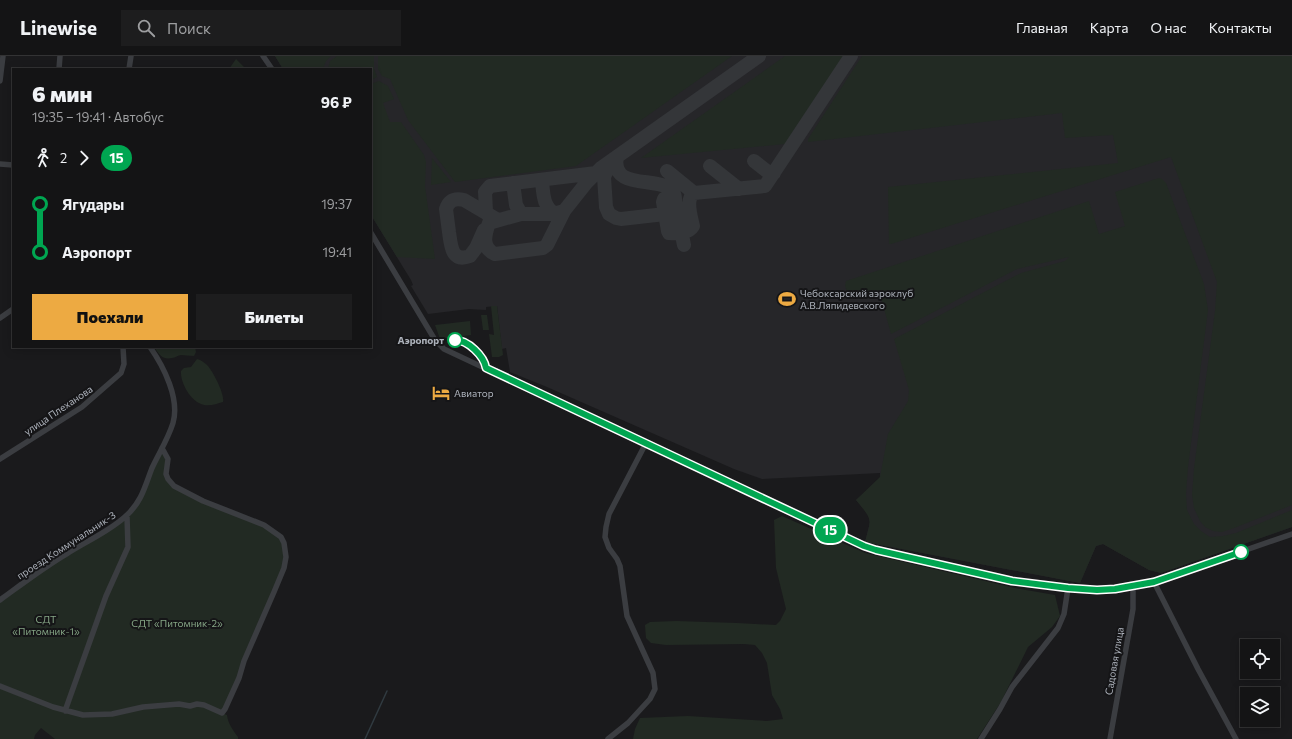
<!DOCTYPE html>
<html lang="ru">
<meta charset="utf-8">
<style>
body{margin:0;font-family:Commissioner,sans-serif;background:#1d1d1e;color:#f1f3f6;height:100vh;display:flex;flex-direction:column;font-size:15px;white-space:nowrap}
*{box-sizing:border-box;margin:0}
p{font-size:13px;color:#9d9ea0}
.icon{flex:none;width:22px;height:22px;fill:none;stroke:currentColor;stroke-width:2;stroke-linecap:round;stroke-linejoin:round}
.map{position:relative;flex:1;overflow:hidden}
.sheet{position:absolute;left:12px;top:12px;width:360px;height:280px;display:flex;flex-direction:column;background:#141415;border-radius:0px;box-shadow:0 2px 10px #0003,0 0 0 1px #333334}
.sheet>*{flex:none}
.badge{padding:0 8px;border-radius:13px;font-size:14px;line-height:26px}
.tools{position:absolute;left:1240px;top:583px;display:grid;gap:8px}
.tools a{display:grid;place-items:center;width:40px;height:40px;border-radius:0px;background:#141415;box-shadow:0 2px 10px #0003,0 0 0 1px #333334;font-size:20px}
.map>.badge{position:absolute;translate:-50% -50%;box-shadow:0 0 0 2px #fff}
.legs{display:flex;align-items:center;gap:6px;height:44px;padding:0 20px;font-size:13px}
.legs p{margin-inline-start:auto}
.overview{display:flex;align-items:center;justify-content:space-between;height:68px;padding:0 20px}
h1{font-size:22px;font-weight:800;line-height:30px}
.action{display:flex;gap:8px;margin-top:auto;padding:8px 20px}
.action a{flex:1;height:46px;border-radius:0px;background:#edaa42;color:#111;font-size:16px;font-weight:800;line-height:46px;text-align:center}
.action a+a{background:#1d1d1e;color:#f1f3f6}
ul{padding:0 20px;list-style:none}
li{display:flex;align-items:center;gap:14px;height:48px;font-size:15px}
li i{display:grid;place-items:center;width:6px;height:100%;margin:0 5px;background:currentColor}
li i::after{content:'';width:10px;height:10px;margin:-5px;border:3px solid;border-radius:50%;background:#141415}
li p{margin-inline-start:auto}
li:first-child i{background:linear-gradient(#0000 50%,currentColor 0)}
li:last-child i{background:linear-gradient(currentColor 50%,#0000 0)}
header{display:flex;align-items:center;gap:24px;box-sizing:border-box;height:56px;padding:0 20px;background:#141415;border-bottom:1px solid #333334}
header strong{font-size:19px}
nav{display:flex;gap:22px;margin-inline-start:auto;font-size:14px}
.search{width:280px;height:36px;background:#1d1d1e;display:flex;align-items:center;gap:10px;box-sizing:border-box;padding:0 14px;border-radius:0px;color:#9d9ea0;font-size:15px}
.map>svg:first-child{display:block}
.built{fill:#262629}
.green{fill:#222a23}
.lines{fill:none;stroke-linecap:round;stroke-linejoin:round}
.stream{stroke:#303a40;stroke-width:1.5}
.taxiway{stroke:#343639;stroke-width:14}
.minor{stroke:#3b3d41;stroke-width:5.5}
.line-1-casing{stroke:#fff;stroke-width:9}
.line-1{stroke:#00a651;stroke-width:6}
.stop-1-dot{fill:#fff;stroke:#00a651;stroke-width:2}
.labels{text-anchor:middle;stroke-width:4;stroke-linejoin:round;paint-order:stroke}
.poi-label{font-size:10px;fill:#adb2bb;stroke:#151517;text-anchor:start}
.stop-label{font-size:10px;font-weight:bold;fill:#adb2bb;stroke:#151517;text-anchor:end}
.street-label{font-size:10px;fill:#adb2bb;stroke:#151517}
.park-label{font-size:10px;fill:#85a585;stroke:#151517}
</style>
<header>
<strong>Linewise</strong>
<div class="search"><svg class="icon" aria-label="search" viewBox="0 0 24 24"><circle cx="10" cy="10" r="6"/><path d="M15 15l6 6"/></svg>Поиск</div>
<nav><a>Главная</a><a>Карта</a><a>О нас</a><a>Контакты</a></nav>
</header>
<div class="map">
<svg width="1292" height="683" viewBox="0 0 1292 683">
<rect width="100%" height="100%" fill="#1a1a1c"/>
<!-- built -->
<path class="built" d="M275 0H1292V471L1161 517 1149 514 1103 488 1096 490 1080 527 865 486 870 466 868 458 856 444 880 422V417L762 423 734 413 547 331 510 316 506 292 502 293 497 250 486 251V254L469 253 428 258 411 230 413 229 411 224 371 159V13H283Z"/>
<!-- green -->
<path class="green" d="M275 0H331L326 5 323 13H283Z
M337 0H374V13L377 21 371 24V13H328L330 5Z
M378 0H732L576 110 455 126 408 64 390 23 382 20 378 13Z
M785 0H843L785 88 641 102Z
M862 0H1292V449L1234 472 1222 476 1213 475 1205 471 1200 465 1194 452 1192 439 1194 412 1215 255 1217 226 1171 101 891 188H889L888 131 1118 107 1113 79 1065 82 1062 57 808 86V83Z
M236 3 246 13H229Z
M379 25 388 30 394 43 383 47 390 66H401L424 99 426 106 425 130 435 203 397 201 371 159V28Z
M432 102 451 126 431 129Z
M1159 122 1162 123 1166 127 1204 228 1208 254 1188 411 1186 438 1187 454 1194 468 1201 475 1210 481 1223 480 1236 477 1292 454V471L1161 517 1149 514 1103 488 1096 490 1080 527 865 486C872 461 872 464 856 444L880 421 888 378 908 345 909 334 894 283 1021 217 1065 205 1069 201 1017 213 891 278 880 238 854 240 848 238 845 230 846 225 1089 145 1099 178 1125 170 1115 136Z
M491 250H497L503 299 499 301H492L489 278 494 279Z
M481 259H487L489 274H483Z
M470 265 471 279 440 283 435 269Z
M154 291H195L196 296 194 300C189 300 186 299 181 299 178 299 175 302 172 302 162 304 159 298 154 291Z
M197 303C201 304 205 307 208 310 213 316 225 338 223 346 216 348 208 351 201 348 190 344 180 326 181 315L184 312 191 311Z
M162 395C175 409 157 415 174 431L264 470 276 477 283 486 285 501 283 512 273 537 243 605 238 622 221 657 227 659C228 668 233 674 238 681V683H55L41 672 35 679 34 683H0V545L69 497 103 479 126 461V462L128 490 105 540 65 652 68 653 107 539 129 490 128 459 140 445 152 415Z
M782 460 865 497 1015 532 1055 539 1060 560 1052 571 1028 591 1001 646 977 683H633L635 673 640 662 688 660 767 665 783 663 780 653 772 639 767 607 762 597 755 589 744 588 666 589 651 587 646 582 645 569 650 566 676 565 737 567 776 569 780 565 786 553 776 512 774 464Z"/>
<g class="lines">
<!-- stream -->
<path class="stream" d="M365 683 387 635"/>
<!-- taxiway -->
<path class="taxiway" d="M611 105 604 121 606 151 609 158 616 162 621 163 665 158C671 155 675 151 675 144 676 114 609 140 617 101
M754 105 768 116 774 117
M710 110 739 133
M667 115 694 137
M542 124C543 136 543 154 557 158
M513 127 516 149 521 158
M564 155 547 189 543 192 495 198C481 192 485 178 489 167L521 158H553L564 155 587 126 601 112 759 0
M488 159 486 155 485 136 490 130 596 117
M484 174 476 192 470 200C451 207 451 189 449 176 448 168 447 161 446 153 449 144 455 142 464 144L498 164
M684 189 675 145 670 142 664 143 663 146 668 175 669 177C677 178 689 177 693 170 691 161 685 143 694 137L765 130 851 0"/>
<!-- minor -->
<path class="minor" d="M263 0 272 13
M59 13 60 0
M129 13 131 0
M0 25 3 0
M0 108 13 109
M371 177 435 284 444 293 864 490 1012 525 1079 533 1097 534 1133 530 1154 526 1292 478
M0 262 13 253
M0 403 82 351 121 317 124 308 123 291
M1154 526 1198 613 1236 683
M0 544C22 528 44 511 68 497 88 484 109 476 127 459 142 445 145 430 152 412 159 397 168 383 173 367 180 343 164 311 150 291
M0 630 53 651 83 659 112 658 143 651 179 648 190 650 197 648 204 649 222 657 225 653 239 622 244 605 274 536 284 512 286 501 284 487 281 481 264 469 203 445 174 430 168 423 166 418 168 403 162 392
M65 655 106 540 128 491 127 461 126 460
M608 683 628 667 650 643 655 633 653 617 627 560 620 510 617 503 609 492 605 481 606 471 609 458 646 387
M981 683 1000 653 1012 631 1058 572 1064 558 1068 532
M1110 683 1133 553V530"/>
</g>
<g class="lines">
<!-- line-1 casing -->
<g class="line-1-casing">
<path id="line-1" d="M455 284C468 284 484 300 486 312L864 490 876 494 1012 525 1068 532 1097 534 1115 533 1154 526 1241 496"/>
</g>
<!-- line-1 -->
<use href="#line-1" class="line-1"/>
</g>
<!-- icons -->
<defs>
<g id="stadium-bare" transform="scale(1.38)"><path d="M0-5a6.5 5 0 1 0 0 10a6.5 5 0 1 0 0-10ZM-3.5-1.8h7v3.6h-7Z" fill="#edaa42" stroke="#151517" stroke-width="2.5" paint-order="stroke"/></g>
<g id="hotel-bare" transform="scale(1.38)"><path d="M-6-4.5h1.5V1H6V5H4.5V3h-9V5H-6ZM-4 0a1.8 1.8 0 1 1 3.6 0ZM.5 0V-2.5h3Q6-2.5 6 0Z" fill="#edaa42" stroke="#151517" stroke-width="2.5" paint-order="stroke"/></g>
</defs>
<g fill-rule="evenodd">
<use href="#stadium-bare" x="787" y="243"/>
<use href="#hotel-bare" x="441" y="337"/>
</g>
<!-- markers -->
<g class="stop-1-dot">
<circle cx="455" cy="284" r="7"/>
<circle cx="1241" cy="496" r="7"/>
</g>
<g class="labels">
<!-- poi labels -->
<g class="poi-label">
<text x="800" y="241">Чебоксарский аэроклуб<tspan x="800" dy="12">А.В.Ляпидевского</tspan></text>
<text x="454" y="341">Авиатор</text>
</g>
<!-- stop labels -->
<g class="stop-label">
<text x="444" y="288">Аэропорт</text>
</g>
<!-- street labels -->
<g class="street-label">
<text transform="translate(58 354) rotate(-34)" y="4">улица Плеханова</text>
<text transform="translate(66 489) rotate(-33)" y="4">проезд Коммунальник-3</text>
<text transform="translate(1114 605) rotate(-80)" y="4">Садовая улица</text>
</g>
<!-- park labels -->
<g class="park-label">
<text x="46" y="567">СДТ<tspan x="46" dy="12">«Питомник-1»</tspan></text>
<text x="177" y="571">СДТ «Питомник-2»</text>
</g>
</g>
</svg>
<div class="tools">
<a><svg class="icon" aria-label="locate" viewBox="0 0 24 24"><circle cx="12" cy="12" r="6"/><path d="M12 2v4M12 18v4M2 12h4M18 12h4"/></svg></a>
<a><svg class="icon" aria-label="layers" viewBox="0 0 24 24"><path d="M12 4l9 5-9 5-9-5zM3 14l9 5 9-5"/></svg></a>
</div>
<b class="badge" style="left:830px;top:474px;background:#00a651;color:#fff">15</b>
<section class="sheet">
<div class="overview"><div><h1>6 мин</h1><p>19:35 – 19:41 · Автобус</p></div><b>96 ₽</b></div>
<div class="legs"><svg class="icon" aria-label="walk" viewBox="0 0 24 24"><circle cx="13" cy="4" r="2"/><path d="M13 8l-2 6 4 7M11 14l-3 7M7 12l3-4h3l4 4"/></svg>2<svg class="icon" aria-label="forward" viewBox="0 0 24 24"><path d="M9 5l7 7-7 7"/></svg><b class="badge" style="background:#00a651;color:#fff">15</b></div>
<ul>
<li><i style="color:#00a651"></i><b>Ягудары</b><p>19:37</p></li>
<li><i style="color:#00a651"></i><b>Аэропорт</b><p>19:41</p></li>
</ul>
<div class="action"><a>Поехали</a><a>Билеты</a></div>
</section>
</div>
